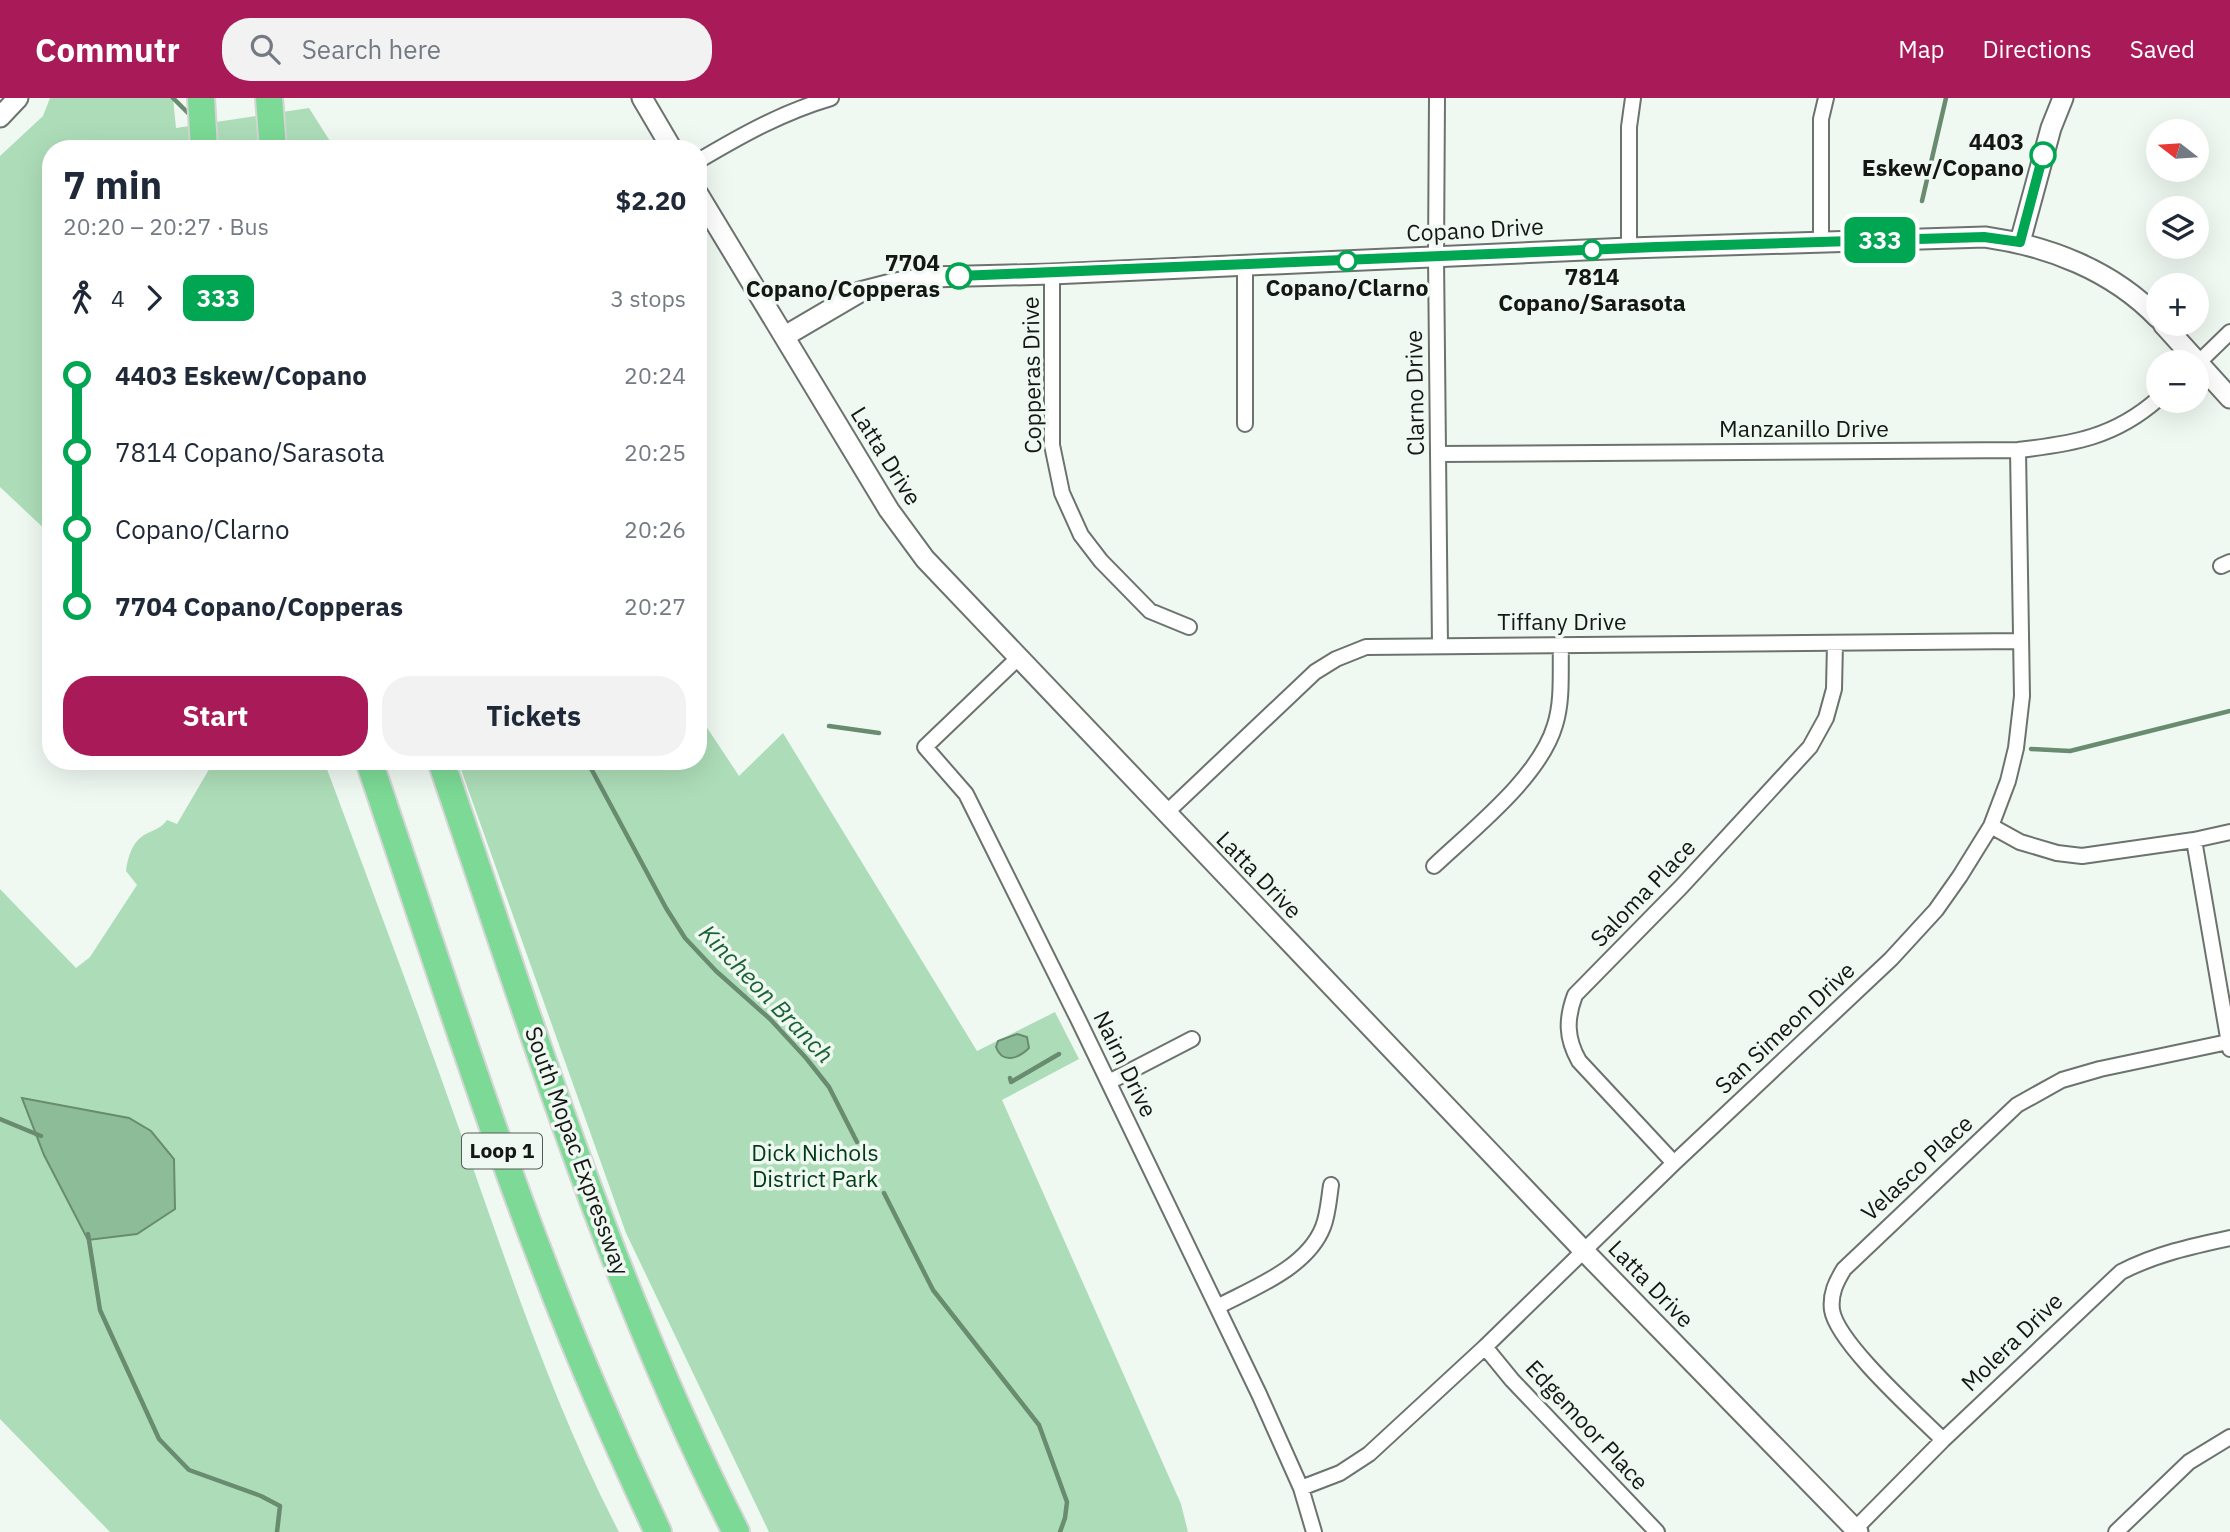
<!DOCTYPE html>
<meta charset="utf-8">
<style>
body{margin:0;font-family:"IBM Plex Sans",sans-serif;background:#f2f2f3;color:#1f2937;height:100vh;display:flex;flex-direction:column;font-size:26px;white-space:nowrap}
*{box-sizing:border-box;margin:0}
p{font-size:23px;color:#747a83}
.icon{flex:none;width:38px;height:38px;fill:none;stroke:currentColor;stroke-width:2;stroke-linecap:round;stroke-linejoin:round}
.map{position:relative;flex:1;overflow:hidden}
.details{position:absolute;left:42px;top:42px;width:665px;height:630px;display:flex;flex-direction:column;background:#fff;border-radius:28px;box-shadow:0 7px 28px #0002}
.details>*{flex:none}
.badge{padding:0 14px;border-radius:10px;font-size:24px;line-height:46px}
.needle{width:46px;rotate:287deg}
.tools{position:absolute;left:2146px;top:21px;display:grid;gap:14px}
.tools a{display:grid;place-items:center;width:63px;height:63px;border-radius:50%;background:#fff;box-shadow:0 7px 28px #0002;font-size:35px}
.map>.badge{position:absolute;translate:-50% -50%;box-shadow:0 0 0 4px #fff}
.legs{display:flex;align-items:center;gap:10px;height:77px;padding:0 21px;font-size:23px}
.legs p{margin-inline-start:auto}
.summary{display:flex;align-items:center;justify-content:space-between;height:119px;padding:0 21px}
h1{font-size:38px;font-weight:800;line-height:52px}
.button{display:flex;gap:14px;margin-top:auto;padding:14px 21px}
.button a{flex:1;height:80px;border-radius:28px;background:#a91a58;color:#fff;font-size:28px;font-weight:800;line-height:80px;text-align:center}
.button a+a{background:#f2f2f3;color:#1f2937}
ul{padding:0 21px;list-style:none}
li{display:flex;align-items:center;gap:24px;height:77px;font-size:26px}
li i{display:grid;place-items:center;width:10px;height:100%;margin:0 9px;background:currentColor}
li i::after{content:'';width:18px;height:18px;margin:-9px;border:5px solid;border-radius:50%;background:#fff}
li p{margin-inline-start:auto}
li:first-child i{background:linear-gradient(#0000 50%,currentColor 0)}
li:last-child i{background:linear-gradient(currentColor 50%,#0000 0)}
header{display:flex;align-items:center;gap:42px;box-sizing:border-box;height:98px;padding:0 35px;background:#a91a58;color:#fff}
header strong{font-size:33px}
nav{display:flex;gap:38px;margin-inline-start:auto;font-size:24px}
.search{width:490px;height:63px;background:#f2f2f3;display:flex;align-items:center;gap:18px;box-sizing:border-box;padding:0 24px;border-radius:28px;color:#747a83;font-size:26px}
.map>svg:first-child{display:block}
.green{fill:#adddb8}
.water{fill:#8dbd98;stroke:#698b70;stroke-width:2}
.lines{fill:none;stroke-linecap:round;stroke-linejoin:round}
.stream{stroke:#698b70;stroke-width:4.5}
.minor-casing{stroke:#6c736e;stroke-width:18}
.tertiary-casing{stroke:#6c736e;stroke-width:23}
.motorway-casing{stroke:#d5d5d5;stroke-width:30}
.minor{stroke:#fff;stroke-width:14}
.tertiary{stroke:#fff;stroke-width:19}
.motorway{stroke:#7cda96;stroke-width:26}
.line-1-casing{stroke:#fff;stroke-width:16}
.line-1{stroke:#00a651;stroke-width:10}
.stop-1-dot{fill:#fff;stroke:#00a651;stroke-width:3.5}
.labels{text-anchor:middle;stroke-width:7;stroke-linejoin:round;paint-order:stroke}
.shield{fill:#eff8f1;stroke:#565a56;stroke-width:2}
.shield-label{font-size:21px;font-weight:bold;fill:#141714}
.stop-label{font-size:23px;font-weight:bold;fill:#141714;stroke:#eff8f1;text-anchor:end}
.street-label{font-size:23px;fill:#141714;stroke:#eff8f1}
.park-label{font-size:23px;fill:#003b19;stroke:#eff8f1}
.water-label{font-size:24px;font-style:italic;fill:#196234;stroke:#eff8f1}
</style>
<header>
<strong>Commutr</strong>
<div class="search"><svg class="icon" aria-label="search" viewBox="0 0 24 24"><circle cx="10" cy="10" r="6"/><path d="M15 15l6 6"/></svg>Search here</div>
<nav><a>Map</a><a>Directions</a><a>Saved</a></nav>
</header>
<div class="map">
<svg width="2230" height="1434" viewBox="0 0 2230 1434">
<rect width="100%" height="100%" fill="#eff8f1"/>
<!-- green -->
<path class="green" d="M50 0H173L176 30 309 10 335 51H51V437L0 389V58L43 18Z
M698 616 739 678 783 635 977 953 1055 914 1079 961 1002 1002 1181 1406 1188 1434H769L626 1135 458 663H698Z
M219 663H324C370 787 417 911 461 1036 509 1171 553 1307 619 1434H110L0 1321V791L76 870 90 859 137 787 126 773C127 763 131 748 139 741 148 732 160 733 167 722L177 726 211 668H219Z"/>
<!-- water -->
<path class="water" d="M1017 936 1027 939 1029 950C1018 961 1002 966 996 949L998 943Z
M22 1000 129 1020 151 1033 174 1061 175 1111 137 1136 88 1142 44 1057Z"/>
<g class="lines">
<!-- stream -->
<path class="stream" d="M173 0 191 18
M215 42 224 51
M1922 103 1946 0
M829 628 879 635
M2031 651 2070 653 2230 613
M587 663 666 810 685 840 716 873 770 921 806 960 829 989 857 1044
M1010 980 1011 984 1059 956
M0 1021 41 1038
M884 1095 933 1192 1039 1327 1067 1404 1065 1420 1060 1434
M88 1136 100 1212 159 1341 189 1372 261 1398 280 1408 277 1434"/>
<!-- minor casing -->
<g class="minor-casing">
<path id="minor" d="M1437 0 1436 159 1440 548
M698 63C742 37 783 14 831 0
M1821 144V21L1826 0
M1629 150V29L1633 0
M1052 176V347L1062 395 1081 437 1101 463 1150 513 1189 529
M2196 267 2230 234
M1245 326V168
M1439 356 2018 352C2073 346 2115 339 2158 301
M2221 468 2230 464
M1018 560 925 649 966 696 1078 921 1259 1296 1301 1390 1314 1434
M1166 715 1315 574 1336 561 1366 549 2021 543
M1991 728 2020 744 2057 755 2082 758 2194 742 2230 734
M2194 742 2230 951
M1434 768C1473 731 1540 679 1555 627 1563 602 1560 573 1561 547
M1109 984 1192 941
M1674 1065 1579 963C1566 940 1566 921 1575 897L1682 788 1810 649 1826 620 1834 591 1835 545
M1217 1209C1253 1190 1307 1170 1323 1129 1328 1117 1329 1100 1331 1087
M1485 1249 1512 1282 1657 1434
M1943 1342C1917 1316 1837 1245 1832 1212 1830 1196 1836 1184 1844 1171L2017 1007 2062 982 2100 971 2228 944
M1301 1390 1340 1375 1369 1356 1485 1249 1674 1065 1891 861 1936 812 1960 778 1991 728 2008 683 2016 650 2022 598 2018 352
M1855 1431 1943 1342 2121 1174C2156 1156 2192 1148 2230 1140
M2116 1434 2189 1364 2230 1339"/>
</g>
<!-- tertiary casing -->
<g class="tertiary-casing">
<path id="tertiary" d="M642 0 672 51
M0 19 18 0
M698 96 889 412 925 461 1584 1153 1858 1434
M2020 144 2051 30 2063 0
M2163 226 2230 300
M785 238 860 194 895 185 930 179 1052 176 1629 150 1985 139C2048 148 2112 172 2158 220"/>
</g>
<!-- motorway casing -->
<g class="motorway-casing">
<path id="motorway" d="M201 0 204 51
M269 0 273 51
M369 663C442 877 509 1095 599 1303 618 1347 638 1391 658 1434
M441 663C530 923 611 1188 736 1434"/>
</g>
<!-- minor -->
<use href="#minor" class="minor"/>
<!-- tertiary -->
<use href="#tertiary" class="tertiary"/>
<!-- motorway -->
<use href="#motorway" class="motorway"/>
</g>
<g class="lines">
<!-- line-1 casing -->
<g class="line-1-casing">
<path id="line-1" d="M959 178 1656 149 1984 139 2020 144 2043 57"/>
</g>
<!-- line-1 -->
<use href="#line-1" class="line-1"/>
</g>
<!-- markers -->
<g class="stop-1-dot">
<circle cx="2043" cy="57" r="12"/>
<circle cx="1592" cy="152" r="9"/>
<circle cx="1347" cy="163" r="9"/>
<circle cx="959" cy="178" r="12"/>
</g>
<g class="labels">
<!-- shield labels -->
<rect class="shield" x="462" y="1035.5" width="80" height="35" rx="5"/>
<g class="shield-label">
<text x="502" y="1060">Loop 1</text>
</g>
<!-- stop labels -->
<g class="stop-label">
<text x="2024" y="52">4403<tspan x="2024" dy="26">Eskew/Copano</tspan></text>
<text x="940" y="173">7704<tspan x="940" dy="26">Copano/Copperas</tspan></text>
<text x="1592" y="187" text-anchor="middle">7814<tspan x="1592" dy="26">Copano/Sarasota</tspan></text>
<text x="1347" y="198" text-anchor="middle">Copano/Clarno</text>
</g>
<!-- street labels -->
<g class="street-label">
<text transform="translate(1475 132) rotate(-3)" y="8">Copano Drive</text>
<text transform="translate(1032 277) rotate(-91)" y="8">Copperas Drive</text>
<text transform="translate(1415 295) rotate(-91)" y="8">Clarno Drive</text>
<text x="1804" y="339">Manzanillo Drive</text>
<text transform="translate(886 358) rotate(58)" y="8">Latta Drive</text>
<text x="1562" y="532">Tiffany Drive</text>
<text transform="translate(1259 777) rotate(46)" y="8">Latta Drive</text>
<text transform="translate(1643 795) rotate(-46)" y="8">Saloma Place</text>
<text transform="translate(1785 930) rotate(-43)" y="8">San Simeon Drive</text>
<text transform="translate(1125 966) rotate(64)" y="8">Nairn Drive</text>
<text transform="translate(577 1053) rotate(70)" y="8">South Mopac Expressway</text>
<text transform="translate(1917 1070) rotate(-43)" y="8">Velasco Place</text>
<text transform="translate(1651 1186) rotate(46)" y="8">Latta Drive</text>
<text transform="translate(2012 1244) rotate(-44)" y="8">Molera Drive</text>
<text transform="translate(1587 1327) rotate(47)" y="8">Edgemoor Place</text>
</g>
<!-- park labels -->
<g class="park-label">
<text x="815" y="1063">Dick Nichols<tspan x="815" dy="26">District Park</tspan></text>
</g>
<!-- water labels -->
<g class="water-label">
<text transform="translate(766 896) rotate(46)" y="8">Kincheon Branch</text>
</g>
</g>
</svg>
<div class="tools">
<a><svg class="needle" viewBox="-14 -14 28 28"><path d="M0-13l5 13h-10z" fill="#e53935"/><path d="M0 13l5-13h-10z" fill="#747a83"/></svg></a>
<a><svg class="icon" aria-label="layers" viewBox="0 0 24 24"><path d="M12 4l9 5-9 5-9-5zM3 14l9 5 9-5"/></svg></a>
<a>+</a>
<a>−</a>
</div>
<b class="badge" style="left:1880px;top:142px;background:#00a651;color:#fff">333</b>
<section class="details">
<div class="summary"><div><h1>7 min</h1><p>20:20 – 20:27 · Bus</p></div><b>$2.20</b></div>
<div class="legs"><svg class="icon" aria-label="walk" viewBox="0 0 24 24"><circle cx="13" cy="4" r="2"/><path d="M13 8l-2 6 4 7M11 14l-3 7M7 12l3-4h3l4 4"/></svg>4<svg class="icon" aria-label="forward" viewBox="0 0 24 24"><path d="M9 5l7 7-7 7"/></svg><b class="badge" style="background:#00a651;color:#fff">333</b><p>3 stops</p></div>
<ul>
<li><i style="color:#00a651"></i><b>4403 Eskew/Copano</b><p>20:24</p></li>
<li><i style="color:#00a651"></i><span>7814 Copano/Sarasota</span><p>20:25</p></li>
<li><i style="color:#00a651"></i><span>Copano/Clarno</span><p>20:26</p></li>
<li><i style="color:#00a651"></i><b>7704 Copano/Copperas</b><p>20:27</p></li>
</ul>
<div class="button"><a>Start</a><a>Tickets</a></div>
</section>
</div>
